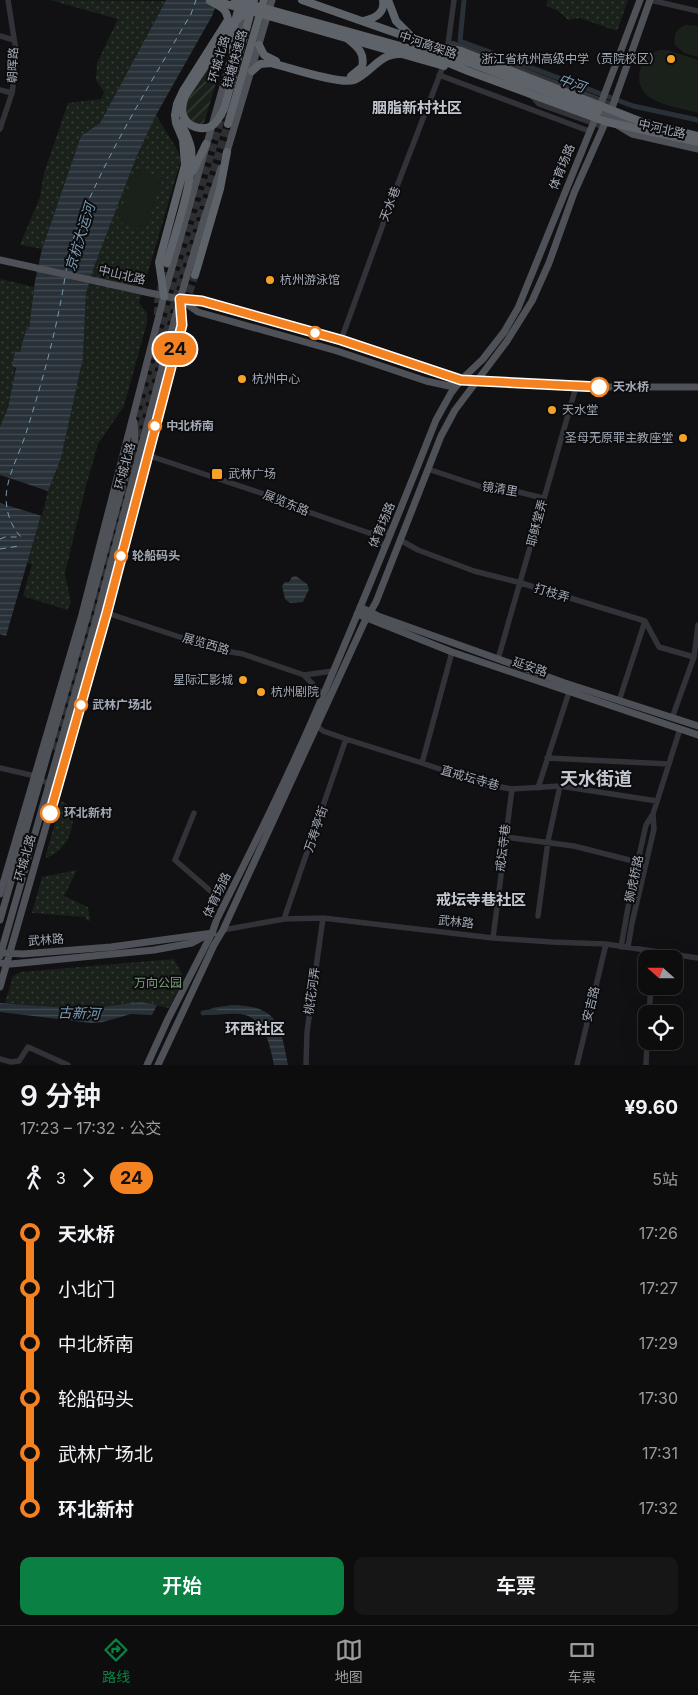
<!DOCTYPE html>
<html lang="zh">
<meta charset="utf-8">
<style>
body{margin:0;font-family:Inter,"Noto Sans SC",sans-serif;background:#161617;color:#f1f3f6;height:100vh;display:flex;flex-direction:column;font-size:19px;white-space:nowrap}
*{box-sizing:border-box;margin:0}
p{font-size:16px;color:#9a9c9e}
.icon{flex:none;width:28px;height:28px;fill:none;stroke:currentColor;stroke-width:2;stroke-linecap:round;stroke-linejoin:round}
.map{position:relative;height:1065px;overflow:hidden}
.side{display:flex;flex-direction:column;background:#0d0d0e;flex:1}
.side>*{flex:none}
.badge{padding:0 10px;border-radius:16px;font-size:18px;line-height:32px}
.needle{width:32px;rotate:291deg}
.tools{position:absolute;left:638px;top:950px;display:grid;gap:10px}
.tools a{display:grid;place-items:center;width:45px;height:45px;border-radius:10px;background:#0d0d0e;box-shadow:0 5px 20px #0002,0 0 0 1px #2d2d2e;font-size:25px}
.map>.badge{position:absolute;translate:-50% -50%;box-shadow:0 0 0 2px #fff}
.legs{display:flex;align-items:center;gap:8px;height:55px;padding:0 20px;font-size:16px}
.legs p{margin-inline-start:auto}
.overview{display:flex;align-items:center;justify-content:space-between;height:85px;padding:0 20px}
h1{font-size:28px;font-weight:600;line-height:38px}
.primary-button{display:flex;gap:10px;margin-top:auto;padding:10px 20px}
.primary-button a{flex:1;height:58px;border-radius:10px;background:#0b8043;color:#fff;font-size:20px;font-weight:600;line-height:58px;text-align:center}
.primary-button a+a{background:#161617;color:#f1f3f6}
ul{padding:0 20px;list-style:none}
li{display:flex;align-items:center;gap:18px;height:55px;font-size:19px}
li i{display:grid;place-items:center;width:8px;height:100%;margin:0 6px;background:currentColor}
li i::after{content:'';width:12px;height:12px;margin:-6px;border:4px solid;border-radius:50%;background:#0d0d0e}
li p{margin-inline-start:auto}
li:first-child i{background:linear-gradient(#0000 50%,currentColor 0)}
li:last-child i{background:linear-gradient(currentColor 50%,#0000 0)}
.menu{display:flex;justify-content:space-around;align-items:center;height:70px;border-top:1px solid #2d2d2e;background:#0d0d0e;font-size:14px;color:#9a9c9e}
.menu a{display:grid;justify-items:center;gap:2px}
.menu .current{color:#0b8043}
.map>svg:first-child{display:block}
.grass{fill:url(#grass-dots)}
.garden{fill:url(#garden-furrows)}
.pitch{fill:#19211a}
.water{fill:url(#water-rules)}
.pier{fill:#111113}
.lines{fill:none;stroke-linecap:round;stroke-linejoin:round}
.canal{stroke:#283137;stroke-width:5}
.ferry{stroke:#789ab0;stroke-width:1;stroke-dasharray:6 5;stroke-linecap:butt}
.highway-tunnel{stroke:#2e2f33;stroke-width:8;stroke-dasharray:8 4;stroke-linecap:butt}
.minor{stroke:#323338;stroke-width:5.5}
.major{stroke:#4e5157;stroke-width:7}
.highway{stroke:#5e6269;stroke-width:8}
.highway-bridge{stroke:#5e6269;stroke-width:8}
.line-1-casing{stroke:#fff;stroke-width:11}
.line-1{stroke:#f58220;stroke-width:8}
.poi-dot{fill:#f5a227;stroke:#0c0c0e;stroke-width:2}
.stop-1-dot{fill:#fff;stroke:#f58220;stroke-width:2.5}
.labels{text-anchor:middle;stroke-width:4;stroke-linejoin:round;paint-order:stroke}
.street-label{font-size:12px;fill:#a2a9b4;stroke:#0c0c0e}
.poi-label{font-size:12px;fill:#a2a9b4;stroke:#0c0c0e;text-anchor:start}
.stop-label{font-size:12px;font-weight:bold;fill:#a2a9b4;stroke:#0c0c0e;text-anchor:start}
.park-label{font-size:12px;fill:#79a078;stroke:#0c0c0e}
.water-label{font-size:14px;font-style:italic;fill:#789ab0;stroke:#0c0c0e}
.quarter-label{font-size:15px;font-weight:bold;fill:#c3c7d0;stroke:#0c0c0e}
.district-label{font-size:18px;font-weight:bold;fill:#c3c7d0;stroke:#0c0c0e}
</style>
<div class="map">
<svg width="698" height="1065" viewBox="0 0 698 1065">
<defs>
<pattern id="grass-dots" width="8" height="8" patternUnits="userSpaceOnUse" patternTransform="scale(1.25)"><rect width="8" height="8" fill="#19211a"/><path d="M2 2h.1M6 6h.1" fill="none" stroke="#373e39" stroke-width="1.8" stroke-linecap="round"/></pattern>
<pattern id="garden-furrows" width="10" height="10" patternUnits="userSpaceOnUse" patternTransform="scale(1.25)"><rect width="10" height="10" fill="#19211a"/><path d="M-1 1l2-2M0 10L10 0M9 11l2-2" fill="none" stroke="#373e39"/></pattern>
<pattern id="water-rules" width="6" height="5" patternUnits="userSpaceOnUse" patternTransform="scale(1.25)"><rect width="6" height="5" fill="#283137"/><path d="M0 2.5h6" fill="none" stroke="#444c52"/></pattern>
</defs>
<rect width="100%" height="100%" fill="#111113"/>
<!-- grass -->
<path class="grass" d="M50 0 165 1 100 123 81 136 42 249 20 245 40 197 44 173 68 103 101 99 104 92 96 80 97 63 118 19Z
M548 0H628L617 31 580 18 568 20 557 10 546 6Z
M156 115 179 153 181 160 139 303 147 313V323L124 406 98 444 86 486 65 573 71 603 67 610 23 596 32 564 27 563 48 491 61 458 83 358 86 293 94 267 136 158Z
M0 279 34 287 29 328 26 330 20 352 15 351C16 378 10 403 0 427Z
M61 801 70 806C79 825 65 854 45 858Z
M77 870 64 896 88 907 90 921 86 920 85 917 32 913 42 877Z
M174 959 184 978 169 1008 140 1002 86 1009 5 1003 13 976 21 972Z"/>
<!-- garden -->
<path class="garden" d="M222 46 225 53 204 123 200 127H192L184 115 190 92Z"/>
<!-- pitch -->
<path class="pitch" d="M686 25 698 26V57L684 53 675 45C673 34 676 29 686 25Z
M660 50H668L698 60V113C674 106 629 103 641 67 645 57 650 53 660 50Z
M136 169 163 179 144 231 117 221Z"/>
<!-- water -->
<path class="water" d="M166 0H218L212 16 156 115 136 158 94 267 86 293 83 358 61 458 48 491 6 636 0 634V427L8 407 16 368 12 366 15 351 20 352 26 330 29 328 35 281 42 249 81 136 100 123Z
M296 576 307 584 309 589 303 602 290 603 285 599 282 586 285 582H289L292 577Z
M140 1002 157 1005 152 1015 131 1014 103 1022 91 1023 0 1012V1003L86 1009Z
M232 1005C279 1006 280 1025 288 1065H274C270 1045 264 1015 239 1014 229 1013 217 1015 207 1015L212 1008Z"/>
<!-- pier -->
<path class="pier" d="M0 475 48 491 42 516 0 503Z"/>
<g class="lines">
<!-- canal -->
<path class="canal" d="M464 0 460 41 633 106 698 120
M203 1013 215 1011"/>
<!-- ferry -->
<path class="ferry" d="M66 271C71 235 86 206 101 174 128 119 160 67 191 14L196 0
M0 539 5 537H21C11 526 7 515 6 499 6 477 21 451 27 430 43 379 57 329 65 277
M0 549 19 546"/>
<!-- highway-tunnel -->
<path class="highway-tunnel" d="M185 304 195 275
M158 315V302L167 263
M135 429 175 279 222 115
M55 750 181 279 228 124"/>
<!-- minor -->
<path class="minor" d="M650 0 698 11
M0 36 14 40
M449 42 613 105
M447 52 454 0
M439 75 589 131
M0 90 12 93
M531 95 539 104 604 127
M0 129 12 93 15 72 16 51 8 0
M341 340 394 194 444 64
M147 455 261 493 291 506 369 533 390 532
M428 469 482 487 490 485 543 498
M369 533 384 546
M400 540 418 550 474 571 521 583 645 621 659 647 694 657
M107 613 219 650 243 654 304 675 333 671
M498 659 576 387
M304 675 323 695
M619 701 645 621
M672 718 694 657 698 625
M317 726 323 731 346 739 422 763 483 784 512 789 560 786 657 801
M547 758 669 764
M422 763 452 652
M0 768 35 776 57 789
M538 788 569 692
M194 813 175 860 214 894
M653 814 680 729
M505 837 574 846 637 862
M538 916 548 841 560 786
M284 919 346 739
M223 930 284 919 323 918 493 938 552 942 606 944 698 958
M493 938 512 789
M621 947 630 896 646 825 653 814 654 829 632 923 628 947
M649 1014 651 986
M0 1059 11 1062 19 1061 28 1047 68 1065
M306 1065 307 1032 323 918
M577 1065 606 944
M646 1065 647 1041"/>
<!-- major -->
<path class="major" d="M598 111 640 126H645
M617 125 632 134 698 149
M226 155 272 0
M0 260 150 293 180 299 202 301 341 340 461 380 576 387H698
M181 300 198 312 337 351 426 381 449 386 459 381
M360 607 378 616 565 683 698 726
M357 614 452 652 698 735
M0 894 81 618 164 296 244 12
M0 920 86 620 135 440 134 422
M5 953 23 954 111 947 213 933
M0 956 97 616 180 299 203 222 221 168
M0 963 11 964 154 950 192 943 207 935
M0 987 107 613 181 325V307
M147 1065 168 1019 212 933 217 919C252 849 287 779 318 707 359 612 398 516 436 420L451 393 461 380 483 359 504 332 518 308 597 114 640 0
M158 1065 214 945 223 930 364 623 376 602 441 436 455 410 507 341 532 301 549 263 574 193 613 105 650 0"/>
<!-- highway -->
<path class="highway" d="M302 0 427 44
M388 0 396 21 410 35
M364 21C376 18 385 13 383 0
M247 26 254 0
M349 40C359 48 365 54 362 67L351 76
M259 45 264 55 276 61
M233 53V30L240 2
M252 71 260 64 271 63C288 67 340 85 354 80 371 73 379 54 399 54
M523 83 598 111
M228 124 264 0
M193 171 206 144
M167 263C175 232 195 179 191 148 189 139 185 131 181 123
M195 275 220 189 227 152
M164 296 159 262 185 165 183 140 176 123 175 115 177 104 183 91 228 20C227 9 220 6 210 1"/>
<!-- highway-bridge -->
<path class="highway-bridge" d="M212 0 444 66
M235 0 422 52 468 71 607 122 698 142
M247 26 224 109C221 115 218 121 213 125 203 132 187 127 183 115 181 109 183 102 185 96L234 23 241 16 251 12
M427 44 461 51 642 122 698 136
M439 50 457 58 523 83"/>
</g>
<g class="lines">
<!-- line-1 casing -->
<g class="line-1-casing">
<path id="line-1" d="M50 813 107 612 182 325 180 299 202 301 341 340 461 380 599 387"/>
</g>
<!-- line-1 -->
<use href="#line-1" class="line-1"/>
</g>
<!-- markers -->
<g class="poi-dot">
<circle cx="671" cy="59" r="5"/>
<circle cx="270" cy="280" r="5"/>
<circle cx="242" cy="379" r="5"/>
<circle cx="552" cy="410" r="5"/>
<circle cx="683" cy="438" r="5"/>
<rect x="211" y="468" width="12" height="12" rx="2.5"/>
<circle cx="243" cy="680" r="5"/>
<circle cx="261" cy="692" r="5"/>
</g>
<g class="stop-1-dot">
<circle cx="315" cy="333" r="6"/>
<circle cx="599" cy="387" r="9"/>
<circle cx="155" cy="426" r="6"/>
<circle cx="121" cy="556" r="6"/>
<circle cx="81" cy="705" r="6"/>
<circle cx="50" cy="813" r="9"/>
</g>
<g class="labels">
<!-- street labels -->
<g class="street-label">
<text transform="translate(428 45) rotate(19)" y="4">中河高架路</text>
<text transform="translate(219 59) rotate(-74)" y="4">环城北路</text>
<text transform="translate(235 59) rotate(-74)" y="4">钱塘快速路</text>
<text transform="translate(13 65) rotate(-88)" y="4">朝晖路</text>
<text transform="translate(662 129) rotate(13)" y="4">中河北路</text>
<text transform="translate(562 167) rotate(-68)" y="4">体育场路</text>
<text transform="translate(390 204) rotate(-69)" y="4">天水巷</text>
<text transform="translate(122 275) rotate(13)" y="4">中山北路</text>
<text transform="translate(125 466) rotate(-75)" y="4">环城北路</text>
<text transform="translate(500 489) rotate(9)" y="4">镜清里</text>
<text transform="translate(286 503) rotate(22)" y="4">展览东路</text>
<text transform="translate(537 523) rotate(-75)" y="4">耶稣堂弄</text>
<text transform="translate(382 525) rotate(-67)" y="4">体育场路</text>
<text transform="translate(552 593) rotate(17)" y="4">打枝弄</text>
<text transform="translate(206 644) rotate(16)" y="4">展览西路</text>
<text transform="translate(530 667) rotate(19)" y="4">延安路</text>
<text transform="translate(470 778) rotate(16)" y="4">直戒坛寺巷</text>
<text transform="translate(316 829) rotate(-71)" y="4">万寿亭街</text>
<text transform="translate(503 848) rotate(-83)" y="4">戒坛寺巷</text>
<text transform="translate(25 858) rotate(-74)" y="4">环城北路</text>
<text transform="translate(634 879) rotate(-78)" y="4">狮虎桥路</text>
<text transform="translate(217 895) rotate(-65)" y="4">体育场路</text>
<text transform="translate(456 922) rotate(6)" y="4">武林路</text>
<text transform="translate(46 940) rotate(-4)" y="4">武林路</text>
<text transform="translate(312 991) rotate(-82)" y="4">桃花河弄</text>
<text transform="translate(591 1004) rotate(-76)" y="4">安吉路</text>
</g>
<!-- poi labels -->
<g class="poi-label">
<text x="661" y="63" text-anchor="end">浙江省杭州高级中学（贡院校区）</text>
<text x="280" y="284">杭州游泳馆</text>
<text x="252" y="383">杭州中心</text>
<text x="562" y="414">天水堂</text>
<text x="673" y="442" text-anchor="end">圣母无原罪主教座堂</text>
<text x="228" y="478">武林广场</text>
<text x="233" y="684" text-anchor="end">星际汇影城</text>
<text x="271" y="696">杭州剧院</text>
</g>
<!-- stop labels -->
<g class="stop-label">
<text x="613" y="391">天水桥</text>
<text x="166" y="430">中北桥南</text>
<text x="132" y="560">轮船码头</text>
<text x="92" y="709">武林广场北</text>
<text x="64" y="817">环北新村</text>
</g>
<!-- park labels -->
<g class="park-label">
<text x="158" y="987">万向公园</text>
</g>
<!-- water labels -->
<g class="water-label">
<text transform="translate(572 83) rotate(20)" y="5">中河</text>
<text transform="translate(80 237) rotate(-73)" y="5">京杭大运河</text>
<text transform="translate(79 1013) rotate(2)" y="5">古新河</text>
</g>
<!-- quarter labels -->
<g class="quarter-label">
<text x="417" y="113">胭脂新村社区</text>
<text x="481" y="905">戒坛寺巷社区</text>
<text x="255" y="1034">环西社区</text>
</g>
<!-- district labels -->
<g class="district-label">
<text x="596" y="785">天水街道</text>
</g>
</g>
</svg>
<div class="tools">
<a><svg class="needle" viewBox="-14 -14 28 28"><path d="M0-13l5 13h-10z" fill="#e53935"/><path d="M0 13l5-13h-10z" fill="#9a9c9e"/></svg></a>
<a><svg class="icon" aria-label="locate" viewBox="0 0 24 24"><circle cx="12" cy="12" r="6"/><path d="M12 2v4M12 18v4M2 12h4M18 12h4"/></svg></a>
</div>
<b class="badge" style="left:175px;top:349px;background:#f58220;color:#111">24</b>
</div>
<section class="side">
<div class="overview"><div><h1>9 分钟</h1><p>17:23 – 17:32 · 公交</p></div><b>¥9.60</b></div>
<div class="legs"><svg class="icon" aria-label="walk" viewBox="0 0 24 24"><circle cx="13" cy="4" r="2"/><path d="M13 8l-2 6 4 7M11 14l-3 7M7 12l3-4h3l4 4"/></svg>3<svg class="icon" aria-label="forward" viewBox="0 0 24 24"><path d="M9 5l7 7-7 7"/></svg><b class="badge" style="background:#f58220;color:#111">24</b><p>5站</p></div>
<ul>
<li><i style="color:#f58220"></i><b>天水桥</b><p>17:26</p></li>
<li><i style="color:#f58220"></i><span>小北门</span><p>17:27</p></li>
<li><i style="color:#f58220"></i><span>中北桥南</span><p>17:29</p></li>
<li><i style="color:#f58220"></i><span>轮船码头</span><p>17:30</p></li>
<li><i style="color:#f58220"></i><span>武林广场北</span><p>17:31</p></li>
<li><i style="color:#f58220"></i><b>环北新村</b><p>17:32</p></li>
</ul>
<div class="primary-button"><a>开始</a><a>车票</a></div>
</section>
<nav class="menu">
<a class="current"><svg class="icon" aria-label="directions" viewBox="0 0 24 24"><path d="M12 3l9 9-9 9-9-9zM9 14v-3h6M13 9l2 2-2 2"/></svg>路线</a>
<a><svg class="icon" aria-label="map" viewBox="0 0 24 24"><path d="M3 6l6-2 6 2 6-2v14l-6 2-6-2-6 2zM9 4v14M15 6v14"/></svg>地图</a>
<a><svg class="icon" aria-label="tickets" viewBox="0 0 24 24"><path d="M3 7h18v10H3zM15 7v10"/></svg>车票</a>
</nav>
